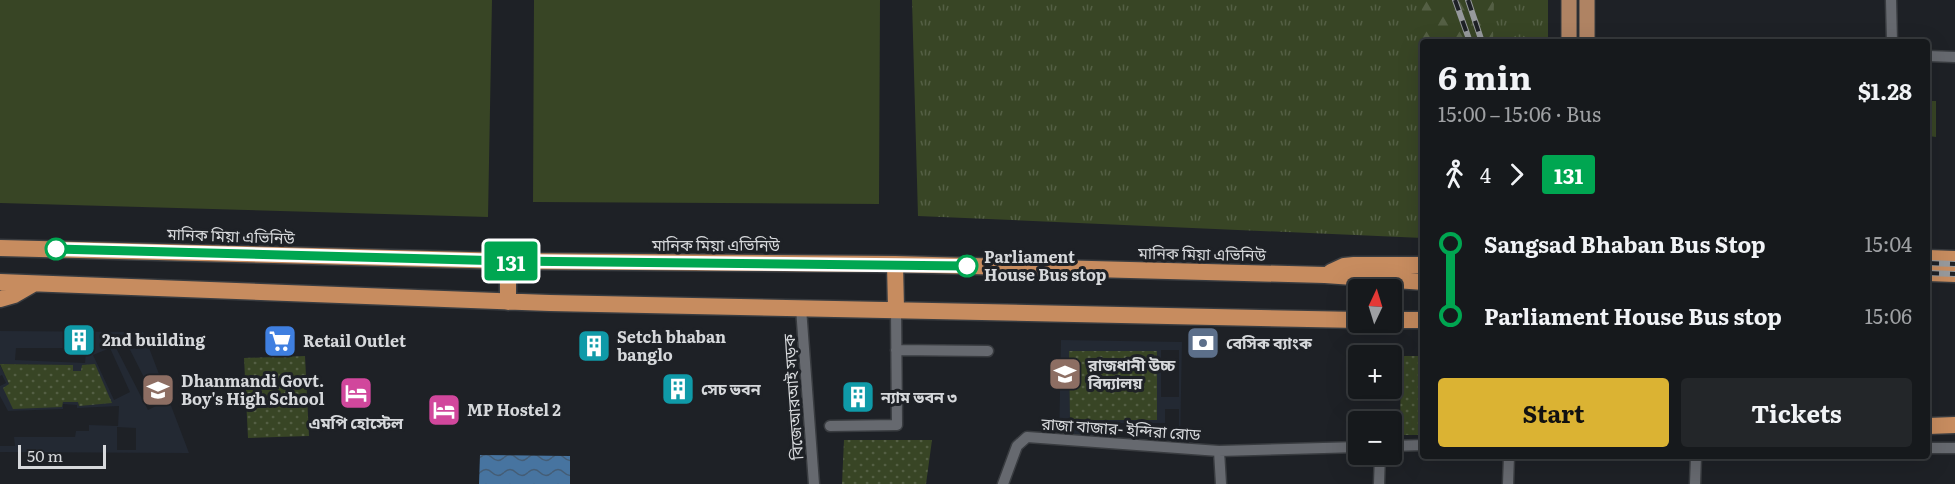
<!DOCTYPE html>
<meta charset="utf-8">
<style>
body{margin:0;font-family:Literata,"Noto Sans Bengali",serif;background:#232629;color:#f1f3f6;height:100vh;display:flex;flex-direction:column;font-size:22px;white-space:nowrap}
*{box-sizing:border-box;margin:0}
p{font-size:20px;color:#9ea0a3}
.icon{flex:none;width:33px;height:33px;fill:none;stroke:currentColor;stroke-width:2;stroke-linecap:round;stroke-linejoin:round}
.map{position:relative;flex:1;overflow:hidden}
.drawer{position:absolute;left:1420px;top:39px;width:510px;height:420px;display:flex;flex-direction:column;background:#16191c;border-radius:6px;box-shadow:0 6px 24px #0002,0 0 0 2px #35383b}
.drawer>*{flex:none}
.badge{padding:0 12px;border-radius:4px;font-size:21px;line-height:39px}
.needle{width:39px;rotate:4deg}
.fabs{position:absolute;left:1348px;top:279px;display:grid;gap:12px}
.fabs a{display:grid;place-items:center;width:54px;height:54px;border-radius:6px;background:#16191c;box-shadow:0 6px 24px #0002,0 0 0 2px #35383b;font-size:30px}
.scale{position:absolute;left:18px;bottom:15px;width:88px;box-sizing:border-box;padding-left:6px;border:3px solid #d6d8db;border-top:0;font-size:16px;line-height:21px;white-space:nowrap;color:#d6d8db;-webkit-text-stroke:4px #1e2126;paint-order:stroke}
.map>.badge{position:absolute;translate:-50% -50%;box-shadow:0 0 0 3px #fff}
.legs{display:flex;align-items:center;gap:9px;height:66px;padding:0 18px;font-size:20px}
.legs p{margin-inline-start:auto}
.head{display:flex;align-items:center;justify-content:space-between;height:102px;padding:0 18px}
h1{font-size:33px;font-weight:700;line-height:45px}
.button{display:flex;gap:12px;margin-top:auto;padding:12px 18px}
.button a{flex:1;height:69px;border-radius:6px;background:#dbb333;color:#111;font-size:24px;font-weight:700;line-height:69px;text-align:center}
.button a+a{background:#232629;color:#f1f3f6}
ul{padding:0 18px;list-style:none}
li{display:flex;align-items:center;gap:21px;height:72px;font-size:22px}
li i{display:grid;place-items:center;width:9px;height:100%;margin:0 8px;background:currentColor}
li i::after{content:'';width:15px;height:15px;margin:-8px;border:4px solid;border-radius:50%;background:#16191c}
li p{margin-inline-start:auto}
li:first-child i{background:linear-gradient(#0000 50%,currentColor 0)}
li:last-child i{background:linear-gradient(currentColor 50%,#0000 0)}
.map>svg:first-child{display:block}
.built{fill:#232933;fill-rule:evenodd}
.grass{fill:url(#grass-tufts)}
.forest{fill:url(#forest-firs)}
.park{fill:url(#park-dots)}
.garden{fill:#384525}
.water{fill:url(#water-waves)}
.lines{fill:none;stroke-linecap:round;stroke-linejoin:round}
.minor-casing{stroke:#393c40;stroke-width:13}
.primary-casing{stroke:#393c40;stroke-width:17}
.trunk-casing{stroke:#393c40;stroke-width:19}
.minor{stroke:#66696f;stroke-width:10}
.primary{stroke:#af8363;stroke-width:15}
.trunk{stroke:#c78c5f;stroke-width:16}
.rail-casing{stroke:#96999c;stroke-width:6}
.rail{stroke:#1e2126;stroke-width:4;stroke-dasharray:11;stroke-linecap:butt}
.line-1-casing{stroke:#fff;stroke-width:14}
.line-1{stroke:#00a651;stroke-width:9}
.stop-1-dot{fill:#fff;stroke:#00a651;stroke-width:3}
.labels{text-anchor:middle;stroke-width:6;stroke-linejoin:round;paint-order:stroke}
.street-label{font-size:16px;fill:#d6d8db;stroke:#1e2126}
.stop-label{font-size:16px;font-weight:bold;fill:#d6d8db;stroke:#1e2126;text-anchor:start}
.poi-label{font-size:16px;font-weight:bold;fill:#d6d8db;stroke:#1e2126;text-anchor:start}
</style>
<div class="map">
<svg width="1955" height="484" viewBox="0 0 1955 484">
<defs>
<pattern id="grass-tufts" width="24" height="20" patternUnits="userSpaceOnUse" patternTransform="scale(1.5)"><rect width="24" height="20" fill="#384525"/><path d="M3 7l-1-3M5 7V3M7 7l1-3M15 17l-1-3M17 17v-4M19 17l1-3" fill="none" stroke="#545f44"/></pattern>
<pattern id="forest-firs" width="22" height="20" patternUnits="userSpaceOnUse" patternTransform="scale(1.5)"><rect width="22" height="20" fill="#384525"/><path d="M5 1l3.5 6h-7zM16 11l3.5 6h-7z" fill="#545f44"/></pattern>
<pattern id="park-dots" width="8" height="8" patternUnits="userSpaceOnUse" patternTransform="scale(1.5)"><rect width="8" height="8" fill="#384525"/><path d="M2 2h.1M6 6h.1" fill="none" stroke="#545f44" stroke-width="1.8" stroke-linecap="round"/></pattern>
<pattern id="water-waves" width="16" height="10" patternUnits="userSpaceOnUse" patternTransform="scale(1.5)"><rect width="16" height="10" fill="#4774a0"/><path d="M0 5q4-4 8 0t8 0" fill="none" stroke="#445d76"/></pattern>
</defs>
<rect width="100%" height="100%" fill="#1e2126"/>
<!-- built -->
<path class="built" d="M0 331 143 332 189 453 0 452V446H15L14 437H75L76 431H89V425L118 426 119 406 77 408V405L63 404V409L8 411 0 396V386L6 383 2 375 0 376V365L9 384 62 407 63 402H78L79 406 82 371H73L72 365 0 364ZM65 332 93 333V351L86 352 85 363 15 360 16 348H65ZM123 336 158 405 148 410 113 342ZM110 348 130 392 114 400 93 355ZM117 427 136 428V450H117Z
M1061 340 1182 342 1180 445 1059 442ZM1161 350H1179V397H1161ZM1165 409H1179V441L1094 440V423H1165Z"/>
<!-- grass -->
<path class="grass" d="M912 0H1548V42H1424L1423 238 918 216Z"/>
<!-- forest -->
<path class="forest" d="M1422 0H1494L1493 42H1424L1423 216 1415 215Z"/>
<!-- park -->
<path class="park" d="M1069 351H1157V420H1070Z
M305 356 309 436 248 438 244 358Z
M1401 356H1423V435H1400Z
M0 364 73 365V371H81L82 365 95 364 112 403 79 406 78 402H63L62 407 13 409 3 388 9 384Z
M844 440H932L926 484H842Z"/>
<!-- garden -->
<path class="garden" d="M0 0H492L488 217 0 203Z
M534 0H880L879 204 533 202Z
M1928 101H1936V137L1928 136Z"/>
<!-- water -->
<path class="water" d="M480 455 570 456V484H479Z"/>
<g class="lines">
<!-- minor casing -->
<g class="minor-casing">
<path id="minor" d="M1891 0 1892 42
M1928 56 1955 57
M801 308 814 484
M896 350 988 351
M830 426 897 425 896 309
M1392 446 1424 445
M1928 448H1955
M1003 484 1017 446 1027 437 1219 451
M1221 484 1219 451 1359 447
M1379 484 1380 454
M1508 484 1509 456
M1695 484 1696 456"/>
</g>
<!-- primary casing -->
<g class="primary-casing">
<path id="primary" d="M1569 0V42
M1587 42V0"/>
</g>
<!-- trunk casing -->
<g class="trunk-casing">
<path id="trunk" d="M0 248 508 261 895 264 1325 275 1424 282
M1928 258 1955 259
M895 264 896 309
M1331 272 1344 266 1354 265H1424
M1928 273 1955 274
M0 282 550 303 1359 320
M0 299 14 295 33 284
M508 302V261
M1392 320H1424
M1928 426 1955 425"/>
</g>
<!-- minor -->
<use href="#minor" class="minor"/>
<!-- primary -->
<use href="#primary" class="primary"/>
<!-- trunk -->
<use href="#trunk" class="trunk"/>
<!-- rail casing -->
<g class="rail-casing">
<path id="rail" d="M1455 0 1470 42
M1468 0 1482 42
M1928 263 1955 264
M1928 273 1955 274"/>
</g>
<!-- rail -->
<use href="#rail" class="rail"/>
</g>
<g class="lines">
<!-- line-1 casing -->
<g class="line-1-casing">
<path id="line-1" d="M56 249 508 261 967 266"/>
</g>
<!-- line-1 -->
<use href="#line-1" class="line-1"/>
</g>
<!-- icons -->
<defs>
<g id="building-square" transform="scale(1.725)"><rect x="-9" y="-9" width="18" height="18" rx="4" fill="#0f9aa8" stroke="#1e2126"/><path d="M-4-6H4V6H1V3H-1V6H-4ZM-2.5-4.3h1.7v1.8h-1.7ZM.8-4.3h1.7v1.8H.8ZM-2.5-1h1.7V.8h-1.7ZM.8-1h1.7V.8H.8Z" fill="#fff"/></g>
<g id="supermarket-square" transform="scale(1.725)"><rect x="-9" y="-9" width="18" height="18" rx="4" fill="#3f7fe0" stroke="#1e2126"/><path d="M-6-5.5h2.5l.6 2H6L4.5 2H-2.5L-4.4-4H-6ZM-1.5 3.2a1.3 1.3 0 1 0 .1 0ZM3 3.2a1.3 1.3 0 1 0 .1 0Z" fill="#fff"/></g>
<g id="bank-square" transform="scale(1.725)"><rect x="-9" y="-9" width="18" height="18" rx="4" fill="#5c6f8a" stroke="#1e2126"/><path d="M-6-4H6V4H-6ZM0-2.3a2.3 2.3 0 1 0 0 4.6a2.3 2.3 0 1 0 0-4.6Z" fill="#fff"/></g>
<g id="school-square" transform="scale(1.725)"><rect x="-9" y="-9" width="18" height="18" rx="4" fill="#8d6e63" stroke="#1e2126"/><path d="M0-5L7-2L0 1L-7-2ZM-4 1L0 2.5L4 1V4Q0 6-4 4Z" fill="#fff"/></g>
<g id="hotel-square" transform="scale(1.725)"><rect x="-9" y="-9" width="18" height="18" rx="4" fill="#d1479c" stroke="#1e2126"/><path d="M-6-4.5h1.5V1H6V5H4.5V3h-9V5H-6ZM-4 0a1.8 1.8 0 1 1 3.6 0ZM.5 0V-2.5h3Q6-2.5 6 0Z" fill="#fff"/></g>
</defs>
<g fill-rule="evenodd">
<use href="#building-square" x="79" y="340"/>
<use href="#supermarket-square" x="280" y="341"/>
<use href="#bank-square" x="1203" y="343"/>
<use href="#building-square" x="594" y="346"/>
<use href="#school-square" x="1065" y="374"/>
<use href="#building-square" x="678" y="389"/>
<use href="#school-square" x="158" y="390"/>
<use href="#hotel-square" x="356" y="393"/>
<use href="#building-square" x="858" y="397"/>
<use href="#hotel-square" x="444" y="410"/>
</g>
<!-- markers -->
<g class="stop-1-dot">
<circle cx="56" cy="249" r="10"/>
<circle cx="967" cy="266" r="10"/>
</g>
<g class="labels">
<!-- street labels -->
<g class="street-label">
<text transform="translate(231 236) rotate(2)" y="6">মানিক মিয়া এভিনিউ</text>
<text x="716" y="251">মানিক মিয়া এভিনিউ</text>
<text transform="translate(1202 254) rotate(1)" y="6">মানিক মিয়া এভিনিউ</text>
<text transform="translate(793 397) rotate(-94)" y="6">বিজেআরআই সড়ক</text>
<text transform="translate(1121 429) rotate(4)" y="6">রাজা বাজার- ইন্দিরা রোড</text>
</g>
<!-- stop labels -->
<g class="stop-label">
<text x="984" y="263">Parliament<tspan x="984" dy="18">House Bus stop</tspan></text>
</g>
<!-- poi labels -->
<g class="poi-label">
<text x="617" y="343">Setch bhaban<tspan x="617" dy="18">banglo</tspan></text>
<text x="102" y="346">2nd building</text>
<text x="303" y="347">Retail Outlet</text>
<text x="1226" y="349">বেসিক ব্যাংক</text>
<text x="1088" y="371">রাজধানী উচ্চ<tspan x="1088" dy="18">বিদ্যালয়</tspan></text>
<text x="181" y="387">Dhanmandi Govt.<tspan x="181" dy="18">Boy's High School</tspan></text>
<text x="701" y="395">সেচ ভবন</text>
<text x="881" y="403">ন্যাম ভবন ৩</text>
<text x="467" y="416">MP Hostel 2</text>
<text x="356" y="429" text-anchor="middle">এমপি হোস্টেল</text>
</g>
</g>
</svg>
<div class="fabs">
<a><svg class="needle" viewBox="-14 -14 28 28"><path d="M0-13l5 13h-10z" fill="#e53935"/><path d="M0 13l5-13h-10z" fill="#9ea0a3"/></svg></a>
<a>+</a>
<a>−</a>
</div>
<div class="scale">50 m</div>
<b class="badge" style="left:511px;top:261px;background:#00a651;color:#fff">131</b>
<section class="drawer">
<div class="head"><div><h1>6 min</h1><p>15:00 – 15:06 · Bus</p></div><b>$1.28</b></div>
<div class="legs"><svg class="icon" aria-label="walk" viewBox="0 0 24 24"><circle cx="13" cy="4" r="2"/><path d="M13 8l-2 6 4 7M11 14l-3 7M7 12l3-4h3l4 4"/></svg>4<svg class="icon" aria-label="forward" viewBox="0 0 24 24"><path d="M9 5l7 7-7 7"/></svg><b class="badge" style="background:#00a651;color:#fff">131</b></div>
<ul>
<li><i style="color:#00a651"></i><b>Sangsad Bhaban Bus Stop</b><p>15:04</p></li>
<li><i style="color:#00a651"></i><b>Parliament House Bus stop</b><p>15:06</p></li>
</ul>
<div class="button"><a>Start</a><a>Tickets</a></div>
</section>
</div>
